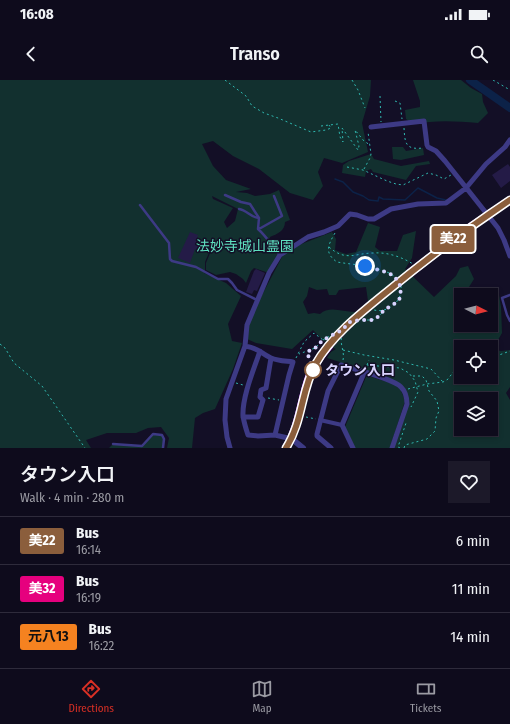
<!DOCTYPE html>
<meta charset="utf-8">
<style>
body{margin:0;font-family:"Fira Sans Condensed","Noto Sans JP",sans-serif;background:#1c1929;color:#f1f3f6;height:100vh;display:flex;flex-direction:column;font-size:15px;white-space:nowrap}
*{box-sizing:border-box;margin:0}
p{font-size:13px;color:#9b9ba3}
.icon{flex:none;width:22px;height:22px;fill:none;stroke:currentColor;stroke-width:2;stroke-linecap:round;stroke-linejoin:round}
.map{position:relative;height:368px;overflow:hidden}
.panel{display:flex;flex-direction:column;background:#0e0b1c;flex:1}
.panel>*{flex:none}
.badge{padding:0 8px;border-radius:3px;font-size:14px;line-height:26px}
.needle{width:26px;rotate:96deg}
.tools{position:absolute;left:454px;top:208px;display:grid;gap:8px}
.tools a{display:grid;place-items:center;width:44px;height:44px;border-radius:0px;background:#0e0b1c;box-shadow:0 2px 6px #0003,0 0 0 1px #2e2b3b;font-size:20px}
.you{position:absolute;width:20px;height:20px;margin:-10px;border:3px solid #fff;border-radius:50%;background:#1a73e8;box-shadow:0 0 0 6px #1a73e833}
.map>.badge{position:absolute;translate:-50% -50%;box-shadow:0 0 0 2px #fff}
.round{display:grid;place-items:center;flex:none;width:42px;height:42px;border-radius:0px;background:#1c1929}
.overview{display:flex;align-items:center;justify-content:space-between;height:68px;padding:0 20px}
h1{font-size:19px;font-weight:600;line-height:30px}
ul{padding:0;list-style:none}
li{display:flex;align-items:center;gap:12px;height:48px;padding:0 20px;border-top:1px solid #2e2b3b}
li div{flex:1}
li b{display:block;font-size:15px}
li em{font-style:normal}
li .badge{min-width:44px;font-weight:700;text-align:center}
.status{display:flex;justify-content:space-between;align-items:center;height:28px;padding:0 20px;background:#0e0b1c;direction:ltr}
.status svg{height:11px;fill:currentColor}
header{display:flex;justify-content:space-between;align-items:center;height:52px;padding:0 20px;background:#0e0b1c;font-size:18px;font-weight:600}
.tabs{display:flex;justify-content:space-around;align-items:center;height:56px;border-top:1px solid #2e2b3b;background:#0e0b1c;font-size:11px;color:#9b9ba3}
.tabs a{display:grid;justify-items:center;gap:2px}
.tabs .current{color:#d93025}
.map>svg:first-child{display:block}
.green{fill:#12302f;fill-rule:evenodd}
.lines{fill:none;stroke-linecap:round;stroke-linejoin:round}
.stream{stroke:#0c2248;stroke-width:1.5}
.river{stroke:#0c2248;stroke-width:8}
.building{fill:#241b47}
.primary-tunnel{stroke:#312d47;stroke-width:8;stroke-dasharray:8 4;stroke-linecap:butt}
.path{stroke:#2fb8b0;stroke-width:1;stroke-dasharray:2 3;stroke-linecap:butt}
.service{stroke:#3d3a85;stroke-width:2.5}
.pedestrian{stroke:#3d3a85;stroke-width:4}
.minor{stroke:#3d3a85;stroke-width:5}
.tertiary{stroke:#3d3a85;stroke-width:6}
.primary{stroke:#c25bff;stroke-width:8}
.line-casing{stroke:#fff;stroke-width:9}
.line{stroke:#8b5e3c;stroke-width:6}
.walk{stroke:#d9d4ff;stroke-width:4;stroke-dasharray:0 7.2}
.stop-dot{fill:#fff;stroke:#8b5e3c;stroke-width:2}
.labels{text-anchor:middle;stroke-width:3;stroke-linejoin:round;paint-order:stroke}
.park-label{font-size:14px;fill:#5fe0c0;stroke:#130f26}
.stop-label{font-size:14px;font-weight:bold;fill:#d9d4ff;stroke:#130f26;text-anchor:start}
</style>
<div class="status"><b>16:08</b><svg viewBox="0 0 49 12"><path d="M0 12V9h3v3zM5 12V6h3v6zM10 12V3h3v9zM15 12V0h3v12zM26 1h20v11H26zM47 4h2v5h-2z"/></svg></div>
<header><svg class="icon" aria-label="back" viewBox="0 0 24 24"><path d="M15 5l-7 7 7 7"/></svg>Transo<svg class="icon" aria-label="search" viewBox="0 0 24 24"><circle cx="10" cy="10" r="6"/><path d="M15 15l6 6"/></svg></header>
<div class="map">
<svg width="510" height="368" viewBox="0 0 510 368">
<rect width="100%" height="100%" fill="#130f26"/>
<!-- green -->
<path class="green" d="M0 0H371L370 16 362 43 368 72 342 83 324 78 318 92 323 106 313 120 290 113 259 89 233 76 213 61 202 64 213 86 226 100 251 109 236 112 247 113 255 116 270 114 279 110 290 140 285 142C285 151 277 154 270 157L269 160 280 175 269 193 254 188 251 191 246 203 243 199 236 194 230 192 216 195 206 190V183L215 161H214L205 182V190L204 193 226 203 241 216 228 244 232 261 242 263 233 289 215 329 203 333 195 338 192 368H167L169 358 161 347 148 348 136 353H107L86 360 91 368H0ZM212 116 238 129 235 141 227 148 224 142 233 128 213 119Z
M413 0H461L471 8 482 14 483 22 488 33 478 43C455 41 436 40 413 44L406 39 405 30 420 27V21Z
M392 67H403L406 71 423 68 424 75 401 80 393 79Z
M371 74 374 79 401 86 429 81 430 84 416 86 406 100 373 92 371 89 366 91 365 97 342 93 343 85 349 81Z
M368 143 380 147 375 167 380 171H397L403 155 416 151 412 178 405 189 434 217 456 196 460 188 468 186 474 199 464 215H461V218L453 226 459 231 461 230V245H491V215H481L483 213 494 212 499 215 501 227 502 253 498 260 496 270 501 271 510 270V307L506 313 510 320V368H392L407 324 400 306 341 285 340 282 327 278 331 272 336 269 329 266 313 250 292 269 256 263 247 259V251L251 236 283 175 299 165 332 152 336 159 335 170 346 174 356 172ZM309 207 317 210 327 209 329 215H336L339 210 366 207 369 228C352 239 333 222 320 234L314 233 308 234 303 222 307 216ZM461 267H491V297H461ZM461 319H491V349H461Z
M368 296 394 304 401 310 405 321 390 368H355L345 347 366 297Z
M153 354 162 355 164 359 163 368H109L113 364 142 366Z"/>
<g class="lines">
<!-- stream -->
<path class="stream" d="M335 99 343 102 353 112 363 116 369 120 378 121 379 117 383 119 405 120 418 108 437 118 446 120"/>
<!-- river -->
<path class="river" d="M470 0 510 28"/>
</g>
<!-- building -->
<path class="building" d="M508 84 510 87V101L501 108 492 95Z
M190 152 198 155 197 158 208 163 203 173 195 169 190 183 178 178Z
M256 189 265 193 257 211 254 210 252 214 246 212 254 191Z"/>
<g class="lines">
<!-- primary-tunnel -->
<path class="primary-tunnel" d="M329 266 354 240 410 193"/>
<!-- path -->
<path class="path" d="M225 0 246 16 252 26 264 33 278 38 311 52 326 50 331 48 329 45
M352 0 358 10 365 28
M493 0 510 10
M380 16 381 42
M395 21 400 23 402 39
M321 46 338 44 340 57 343 62 342 48 358 70 359 66 355 50 364 61 370 65
M404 48C405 63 405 70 423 68
M347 87 363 90 387 101 396 104 403 105 428 93 436 95 444 99 451 95
M364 89 370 78 371 74 368 52
M335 153C328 165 324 173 337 182 354 185 372 185 389 193 417 207 391 240 369 228
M329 167C346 182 355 173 374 173 387 172 402 177 413 184
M323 260 342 249 350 242 359 240H373L379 236 384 231
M0 264 5 268 14 283 42 306 85 368
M343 270 364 275 394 280 431 289 443 302
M296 278 304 262 314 253 323 260 315 268 299 274
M491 278 510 271
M343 280C345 272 339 262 342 256 343 254 345 252 346 250V246
M367 285 400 288 409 293 415 301 418 312 411 327
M367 285 369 280
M236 303 243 305
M408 309 427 304 443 302 447 300 455 290 461 288
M268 318 279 320
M306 337 316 339
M400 368 398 367 406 343
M404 368 405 365 427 359 435 351 436 338 439 331 437 321 429 311 426 300 422 296H413"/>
<!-- service -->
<path class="service" d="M225 115 241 122 250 124 259 138 258 149C267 157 272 166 280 175
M140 125 169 163 170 179 172 181 196 187 218 199H228L232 203 237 210 257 220
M239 129C247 130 251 138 259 138
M259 149 282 136 274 116
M510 215 502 218 507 235 510 241
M113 364 142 366 153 354 162 355 164 359 163 368"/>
<!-- pedestrian -->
<path class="pedestrian" d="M320 340 342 345"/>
<!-- minor -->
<path class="minor" d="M371 47 424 41 427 65 428 67 436 71 445 81 498 148 504 160 510 176
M245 266C259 268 260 273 271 278 278 281 286 281 293 282L289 295 275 355
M260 271C254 289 242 317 243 336 244 342 246 349 248 355L258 356 275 355 292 359
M243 337H258L263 320 260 317 261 310 266 308 271 278
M230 368 227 357 225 340 226 319 245 266 247 245 269 193 280 175 308 157 324 152 338 146 350 134 357 135 368 139H374L391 129 418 124 446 123 466 108 486 84 505 67 510 60
M331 368 317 356V354L328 311 341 285C354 289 394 299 401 307 406 312 407 318 407 324L392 368
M353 368 342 345 364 293"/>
<!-- tertiary -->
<path class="tertiary" d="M292 359 303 368"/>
<!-- primary -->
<path class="primary" d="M410 193 460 154 510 120
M286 368C300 344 300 322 309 297 314 285 321 275 329 266"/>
</g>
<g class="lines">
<!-- line casing -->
<g class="line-casing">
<path id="line" d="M286 368C303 341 301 311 315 285 331 256 363 231 389 210 428 178 468 148 510 120"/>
</g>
<!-- line -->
<use href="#line" class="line"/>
<!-- walk -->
<path class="walk" d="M313 290 307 272 315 268 323 260 342 250 350 242 359 240H373L379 236 384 230 397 222 400 218 401 207 395 197 389 193 365 186"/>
</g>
<!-- markers -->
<circle class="stop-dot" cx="313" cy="290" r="8"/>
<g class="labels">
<!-- park labels -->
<g class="park-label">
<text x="245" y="171">法妙寺城山霊園</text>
</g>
<!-- stop labels -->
<g class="stop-label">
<text x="325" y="295">タウン入口</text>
</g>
</g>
</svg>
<div class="tools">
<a><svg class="needle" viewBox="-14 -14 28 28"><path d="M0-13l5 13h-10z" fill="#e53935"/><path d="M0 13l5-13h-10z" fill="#9b9ba3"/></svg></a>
<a><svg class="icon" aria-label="locate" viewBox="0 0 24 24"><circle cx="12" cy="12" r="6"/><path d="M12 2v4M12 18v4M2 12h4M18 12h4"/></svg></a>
<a><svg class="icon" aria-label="layers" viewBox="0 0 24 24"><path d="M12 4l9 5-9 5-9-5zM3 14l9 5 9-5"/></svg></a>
</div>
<div class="you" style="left:365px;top:186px"></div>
<b class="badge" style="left:453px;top:159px;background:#8b5e3c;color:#fff">美22</b>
</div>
<section class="panel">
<div class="overview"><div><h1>タウン入口</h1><p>Walk · 4 min · 280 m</p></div><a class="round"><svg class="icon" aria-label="heart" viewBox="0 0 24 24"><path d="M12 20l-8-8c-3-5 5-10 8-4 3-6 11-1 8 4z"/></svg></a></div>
<ul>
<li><span class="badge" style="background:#8b5e3c;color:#fff">美22</span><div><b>Bus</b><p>16:14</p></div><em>6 min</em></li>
<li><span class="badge" style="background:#e6007e;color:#fff">美32</span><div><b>Bus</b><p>16:19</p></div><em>11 min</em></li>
<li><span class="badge" style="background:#f58220;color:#111">元八13</span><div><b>Bus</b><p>16:22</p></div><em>14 min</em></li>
</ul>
</section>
<nav class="tabs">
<a class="current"><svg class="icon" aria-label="directions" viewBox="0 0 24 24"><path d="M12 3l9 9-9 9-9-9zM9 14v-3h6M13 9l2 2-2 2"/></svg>Directions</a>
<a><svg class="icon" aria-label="map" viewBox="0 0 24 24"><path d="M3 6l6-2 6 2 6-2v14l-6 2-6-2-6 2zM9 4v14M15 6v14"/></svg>Map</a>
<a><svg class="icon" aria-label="tickets" viewBox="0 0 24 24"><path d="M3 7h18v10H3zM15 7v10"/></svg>Tickets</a>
</nav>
